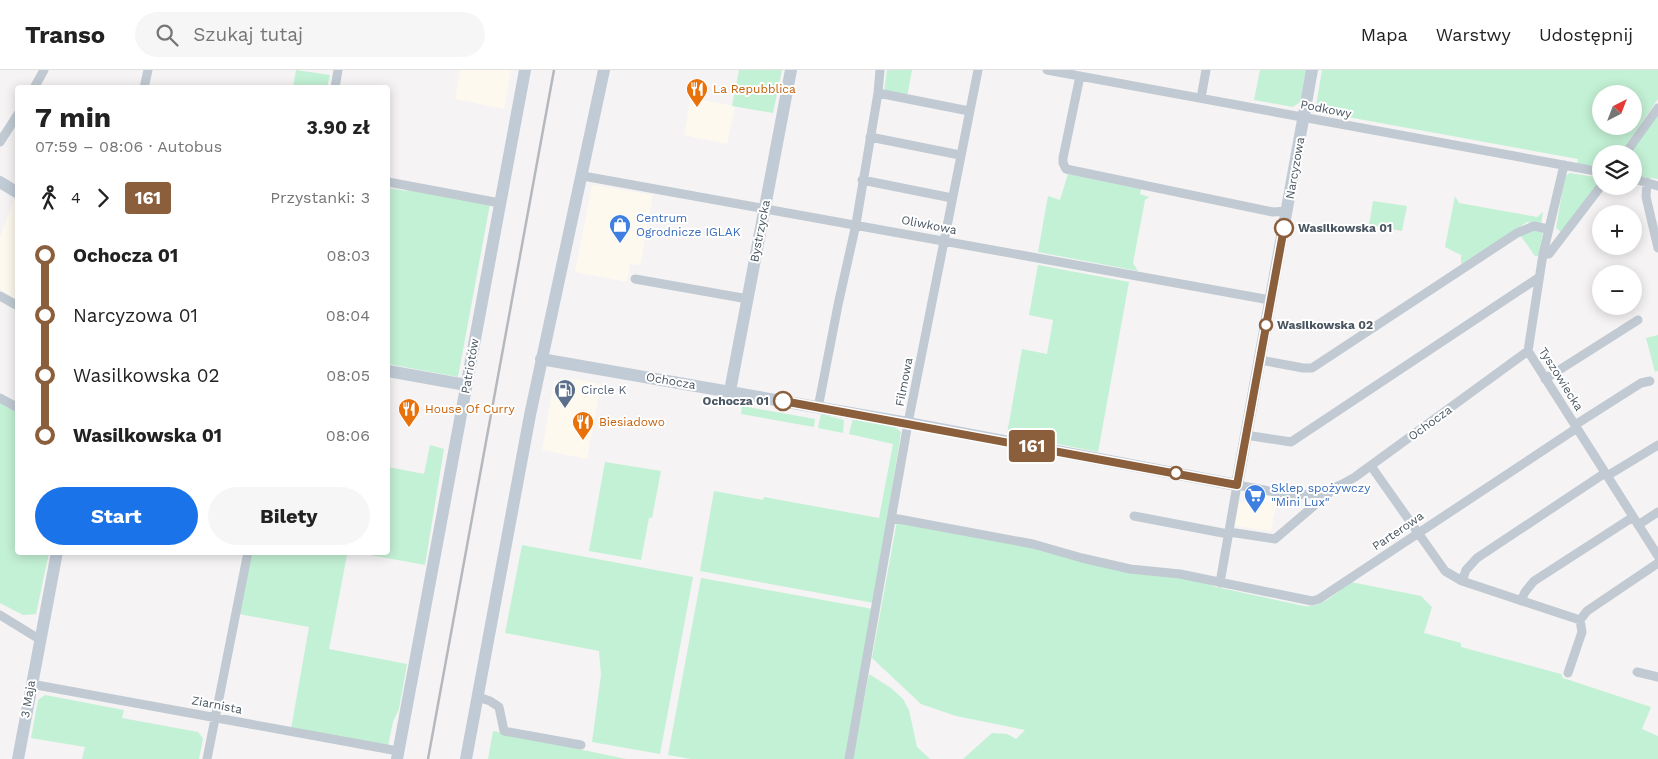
<!DOCTYPE html>
<html lang="pl">
<meta charset="utf-8">
<style>
body{margin:0;font-family:"Work Sans",sans-serif;background:#f6f6f6;color:#222;height:100vh;display:flex;flex-direction:column;font-size:19px;white-space:nowrap}
*{box-sizing:border-box;margin:0}
p{font-size:16px;color:#767676}
.icon{flex:none;width:28px;height:28px;fill:none;stroke:currentColor;stroke-width:2;stroke-linecap:round;stroke-linejoin:round}
.map{position:relative;flex:1;overflow:hidden}
.sheet{position:absolute;left:15px;top:15px;width:375px;height:470px;display:flex;flex-direction:column;background:#fff;border-radius:5px;box-shadow:0 2px 12px #0003}
.sheet>*{flex:none}
.badge{padding:0 10px;border-radius:4px;font-size:18px;line-height:32px}
.needle{width:32px;rotate:42deg}
.buttons{position:absolute;left:1592px;top:15px;display:grid;gap:10px}
.buttons a{display:grid;place-items:center;width:50px;height:50px;border-radius:50%;background:#fff;box-shadow:0 2px 12px #0003;font-size:25px}
.map>.badge{position:absolute;translate:-50% -50%;box-shadow:0 0 0 2px #fff}
.legs{display:flex;align-items:center;gap:8px;height:55px;padding:0 20px;font-size:16px}
.legs p{margin-inline-start:auto}
.headline{display:flex;align-items:center;justify-content:space-between;height:85px;padding:0 20px}
h1{font-size:28px;font-weight:700;line-height:38px}
.cta{display:flex;gap:10px;margin-top:auto;padding:10px 20px}
.cta a{flex:1;height:58px;border-radius:30px;background:#1a73e8;color:#fff;font-size:20px;font-weight:700;line-height:58px;text-align:center}
.cta a+a{background:#f6f6f6;color:#222}
ul{padding:0 20px;list-style:none}
li{display:flex;align-items:center;gap:18px;height:60px;font-size:19px}
li i{display:grid;place-items:center;width:8px;height:100%;margin:0 6px;background:currentColor}
li i::after{content:'';width:12px;height:12px;margin:-6px;border:4px solid;border-radius:50%;background:#fff}
li p{margin-inline-start:auto}
li:first-child i{background:linear-gradient(#0000 50%,currentColor 0)}
li:last-child i{background:linear-gradient(currentColor 50%,#0000 0)}
header{display:flex;align-items:center;gap:30px;box-sizing:border-box;height:70px;padding:0 25px;background:#fff;border-bottom:1px solid #e0e0e0}
header strong{font-size:24px}
nav{display:flex;gap:28px;margin-inline-start:auto;font-size:18px}
.search{width:350px;height:45px;background:#f6f6f6;display:flex;align-items:center;gap:12px;box-sizing:border-box;padding:0 18px;border-radius:28px;color:#767676;font-size:19px}
.map>svg:first-child{display:block}
.commercial{fill:#fdf9ef}
.green{fill:#c3f1d5;fill-rule:evenodd}
.lines{fill:none;stroke-linecap:round;stroke-linejoin:round}
.street{stroke:#c1cad2;stroke-width:9}
.secondary{stroke:#c1cbd6;stroke-width:12}
.rail{stroke:#b5b8bd;stroke-width:2.5}
.line-1-casing{stroke:#fff;stroke-width:11}
.line-1{stroke:#8b5e3c;stroke-width:8}
.stop-1-dot{fill:#fff;stroke:#8b5e3c;stroke-width:2.5}
.labels{text-anchor:middle;stroke-width:4;stroke-linejoin:round;paint-order:stroke}
.food-label{font-size:12px;fill:#c56008;stroke:#fff;text-anchor:start}
.street-label{font-size:12px;fill:#4a5661;stroke:#fff}
.shop-label{font-size:12px;fill:#366cbe;stroke:#fff;text-anchor:start}
.stop-label{font-size:12px;font-weight:bold;fill:#4a5661;stroke:#fff;text-anchor:start}
.service-label{font-size:12px;fill:#4e5e75;stroke:#fff;text-anchor:start}
</style>
<header>
<strong>Transo</strong>
<div class="search"><svg class="icon" aria-label="search" viewBox="0 0 24 24"><circle cx="10" cy="10" r="6"/><path d="M15 15l6 6"/></svg>Szukaj tutaj</div>
<nav><a>Mapa</a><a>Warstwy</a><a>Udostępnij</a></nav>
</header>
<div class="map">
<svg width="1658" height="689" viewBox="0 0 1658 689">
<rect width="100%" height="100%" fill="#f5f3f3"/>
<!-- commercial -->
<path class="commercial" d="M460 0H511L504 39 455 29Z
M691 28 735 36 727 74 684 65Z
M592 115 653 125 640 195 630 194 627 212 575 202Z
M14 130 18 133 17 230 0 219V167Z
M572 309 601 314 587 389 542 380 554 311 566 313Z
M1247 420 1278 426 1271 461 1234 456 1239 432 1245 433Z"/>
<!-- green -->
<path class="green" d="M296 0 330 5 327 17H293Z
M739 0H782L773 43 732 36Z
M887 0H912L907 27 884 22Z
M1260 0H1306L1300 32 1293 37 1254 30Z
M1322 0H1658V29L1620 84H1601V99L1577 94 1578 89 1320 42 1316 36ZM1601 24H1634V56H1601Z
M1658 45V109L1634 106V84H1630Z
M1570 103 1601 108V111L1561 162 1556 158 1565 106Z
M1068 104 1141 119 1140 124 1149 127 1145 130 1133 193 1138 201 1038 182 1048 126 1060 130Z
M408 117 490 134 458 307 388 294V118L407 121Z
M1455 126 1459 133 1537 147 1543 142 1541 155 1527 152 1464 195 1461 193V185L1445 177Z
M1373 131 1407 136 1402 161 1369 155Z
M1528 159 1541 160 1543 162 1538 186H1535L1520 165Z
M1038 195 1129 212 1098 382 1007 364 1022 279 1047 284 1053 250 1029 245Z
M1658 265V301L1655 302 1646 268Z
M0 332 17 343 18 482 49 483 36 544 23 545 0 533Z
M742 336 815 349 814 357 741 344Z
M821 344 844 350 843 363 818 358Z
M853 348 893 355 901 362 874 533 700 501 714 421 763 430 764 427 879 448 893 374 849 364Z
M430 375 444 379 425 495 359 483 388 482V397L424 404Z
M605 392 661 401 652 448H649L641 490 589 481Z
M897 451 1197 510 1216 517 1304 536C1323 538 1335 523 1351 512L1421 526 1432 537 1424 563 1461 573V577L1561 604 1563 608 1651 637 1642 659 1658 666V689H963L992 663 1007 664 1016 669 1025 660 956 646 921 634 872 588Z
M522 475 693 507 660 684 592 672 601 605 599 581 505 563Z
M336 482 347 485 329 579 407 594 399 639 393 652 388 676 291 659 309 557 239 544 251 483Z
M701 508 873 539 845 689H691L668 685Z
M869 604 891 618 903 629 909 640 917 677 930 689H853Z
M45 625 124 640 122 648 198 662 203 668 199 689H82L85 677 31 668 38 630Z
M493 661 626 689H488Z"/>
<g class="lines">
<!-- street -->
<path class="street" d="M1047 0 1601 102
M1080 6 1063 88V93L1066 99 1273 142 1287 141
M34 18 44 0
M144 18 148 0
M335 18 338 0
M878 23 969 41
M1201 28 1206 0
M870 67 960 85
M0 72 18 44
M1625 84 1658 38
M1564 95 1543 184 1528 281 1658 486
M583 106 1270 230
M1634 109 1658 116
M862 110 952 128
M388 112 500 133
M1647 112 1646 127 1658 178
M1543 184H1549L1601 116
M635 209 748 229
M0 226 18 236
M1260 290 1303 298H1312L1517 163 1534 156 1548 159
M1545 309 1638 250
M0 328 18 338
M818 338 838 235 856 154 878 23 880 0
M1575 355 1641 313 1650 311
M1245 365 1291 372 1538 208
M1371 396 1445 501 1462 511 1580 550 1587 541 1658 493
M1607 406 1658 375
M1134 446 1228 464
M893 448 1033 474 1082 488 1130 499 1180 504 1312 531 1319 529 1577 358
M1638 455 1658 442
M1229 462 1275 469 1329 423
M1462 511 1466 500 1477 488 1605 403
M1220 513 1237 415C1285 423 1310 435 1355 407L1528 281
M1521 531 1525 522 1534 511 1633 447
M0 545 39 569
M1637 602 1658 607
M1568 603 1582 562 1580 550
M31 614 398 681
M478 627 490 631 499 637 504 661 581 675
M207 689 248 482
M849 689 908 353 978 0"/>
<!-- secondary -->
<path class="secondary" d="M0 112 18 123
M541 289 908 353 1237 415 1312 0
M388 301 466 315
M730 321 791 0
M18 689 57 482
M397 689 525 0
M466 689 530 345 604 0"/>
<!-- rail -->
<path class="rail" d="M428 689 554 0"/>
</g>
<g class="lines">
<!-- line-1 casing -->
<g class="line-1-casing">
<path id="line-1" d="M783 331 1237 415 1284 158"/>
</g>
<!-- line-1 -->
<use href="#line-1" class="line-1"/>
</g>
<!-- icons -->
<defs>
<g id="restaurant-pin" transform="scale(1.125)"><path d="M0 17L-7.5 6A9.5 9.5 0 1 1 7.5 6Z" fill="#e8710a" stroke="#fff"/><path d="M-5-6h1v4h1v-4h1v4h1v-4h1v5L-1.5 .5V6h-2V.5L-5-1ZM5-6V6H3V1.5H1.5Q1.5-4 5-6Z" fill="#fff"/></g>
<g id="shop-pin" transform="scale(1.125)"><path d="M0 17L-7.5 6A9.5 9.5 0 1 1 7.5 6Z" fill="#3f7fe0" stroke="#fff"/><path d="M-5-2.5h2.3a2.7 3.5 0 0 1 5.4 0H5L5.5 6h-11ZM-1.5-2.5h3a1.5 2.3 0 0 0-3 0Z" fill="#fff"/></g>
<g id="fuel-pin" transform="scale(1.125)"><path d="M0 17L-7.5 6A9.5 9.5 0 1 1 7.5 6Z" fill="#5c6f8a" stroke="#fff"/><path d="M-5.5-6h7V0h2V4h1.3V-2.5L3-4.5l.8-.8L6-3V5H2.5V1h-1V6h-7ZM-4.2-4.7v3.2H.2V-4.7Z" fill="#fff"/></g>
<g id="supermarket-pin" transform="scale(1.125)"><path d="M0 17L-7.5 6A9.5 9.5 0 1 1 7.5 6Z" fill="#3f7fe0" stroke="#fff"/><path d="M-6-5.5h2.5l.6 2H6L4.5 2H-2.5L-4.4-4H-6ZM-1.5 3.2a1.3 1.3 0 1 0 .1 0ZM3 3.2a1.3 1.3 0 1 0 .1 0Z" fill="#fff"/></g>
</defs>
<g fill-rule="evenodd">
<use href="#restaurant-pin" x="697" y="19"/>
<use href="#shop-pin" x="620" y="155"/>
<use href="#fuel-pin" x="565" y="320"/>
<use href="#restaurant-pin" x="409" y="339"/>
<use href="#restaurant-pin" x="583" y="352"/>
<use href="#supermarket-pin" x="1255" y="425"/>
</g>
<!-- markers -->
<g class="stop-1-dot">
<circle cx="1284" cy="158" r="9"/>
<circle cx="1266" cy="255" r="6"/>
<circle cx="783" cy="331" r="9"/>
<circle cx="1176" cy="403" r="6"/>
</g>
<g class="labels">
<!-- food labels -->
<g class="food-label">
<text x="713" y="23">La Repubblica</text>
<text x="425" y="343">House Of Curry</text>
<text x="599" y="356">Biesiadowo</text>
</g>
<!-- street labels -->
<g class="street-label">
<text transform="translate(1326 39) rotate(11)" y="4">Podkowy</text>
<text transform="translate(1295 98) rotate(-80)" y="4">Narcyzowa</text>
<text transform="translate(929 155) rotate(11)" y="4">Oliwkowa</text>
<text transform="translate(760 161) rotate(-79)" y="4">Bystrzycka</text>
<text transform="translate(470 296) rotate(-80)" y="4">Patriotów</text>
<text transform="translate(1561 309) rotate(58)" y="4">Tyszowiecka</text>
<text transform="translate(671 311) rotate(10)" y="4">Ochocza</text>
<text transform="translate(904 312) rotate(-79)" y="4">Filmowa</text>
<text transform="translate(1430 353) rotate(-36)" y="4">Ochocza</text>
<text transform="translate(1398 461) rotate(-34)" y="4">Parterowa</text>
<text transform="translate(28 629) rotate(-80)" y="4">3 Maja</text>
<text transform="translate(217 635) rotate(11)" y="4">Ziarnista</text>
</g>
<!-- shop labels -->
<g class="shop-label">
<text x="636" y="152">Centrum<tspan x="636" dy="14">Ogrodnicze IGLAK</tspan></text>
<text x="1271" y="422">Sklep spożywczy<tspan x="1271" dy="14">"Mini Lux"</tspan></text>
</g>
<!-- stop labels -->
<g class="stop-label">
<text x="1298" y="162">Wasilkowska 01</text>
<text x="1277" y="259">Wasilkowska 02</text>
<text x="769" y="335" text-anchor="end">Ochocza 01</text>
</g>
<!-- service labels -->
<g class="service-label">
<text x="581" y="324">Circle K</text>
</g>
</g>
</svg>
<div class="buttons">
<a><svg class="needle" viewBox="-14 -14 28 28"><path d="M0-13l5 13h-10z" fill="#e53935"/><path d="M0 13l5-13h-10z" fill="#767676"/></svg></a>
<a><svg class="icon" aria-label="layers" viewBox="0 0 24 24"><path d="M12 4l9 5-9 5-9-5zM3 14l9 5 9-5"/></svg></a>
<a>+</a>
<a>−</a>
</div>
<b class="badge" style="left:1032px;top:376px;background:#8b5e3c;color:#fff">161</b>
<section class="sheet">
<div class="headline"><div><h1>7 min</h1><p>07:59 – 08:06 · Autobus</p></div><b>3.90 zł</b></div>
<div class="legs"><svg class="icon" aria-label="walk" viewBox="0 0 24 24"><circle cx="13" cy="4" r="2"/><path d="M13 8l-2 6 4 7M11 14l-3 7M7 12l3-4h3l4 4"/></svg>4<svg class="icon" aria-label="forward" viewBox="0 0 24 24"><path d="M9 5l7 7-7 7"/></svg><b class="badge" style="background:#8b5e3c;color:#fff">161</b><p>Przystanki: 3</p></div>
<ul>
<li><i style="color:#8b5e3c"></i><b>Ochocza 01</b><p>08:03</p></li>
<li><i style="color:#8b5e3c"></i><span>Narcyzowa 01</span><p>08:04</p></li>
<li><i style="color:#8b5e3c"></i><span>Wasilkowska 02</span><p>08:05</p></li>
<li><i style="color:#8b5e3c"></i><b>Wasilkowska 01</b><p>08:06</p></li>
</ul>
<div class="cta"><a>Start</a><a>Bilety</a></div>
</section>
</div>
